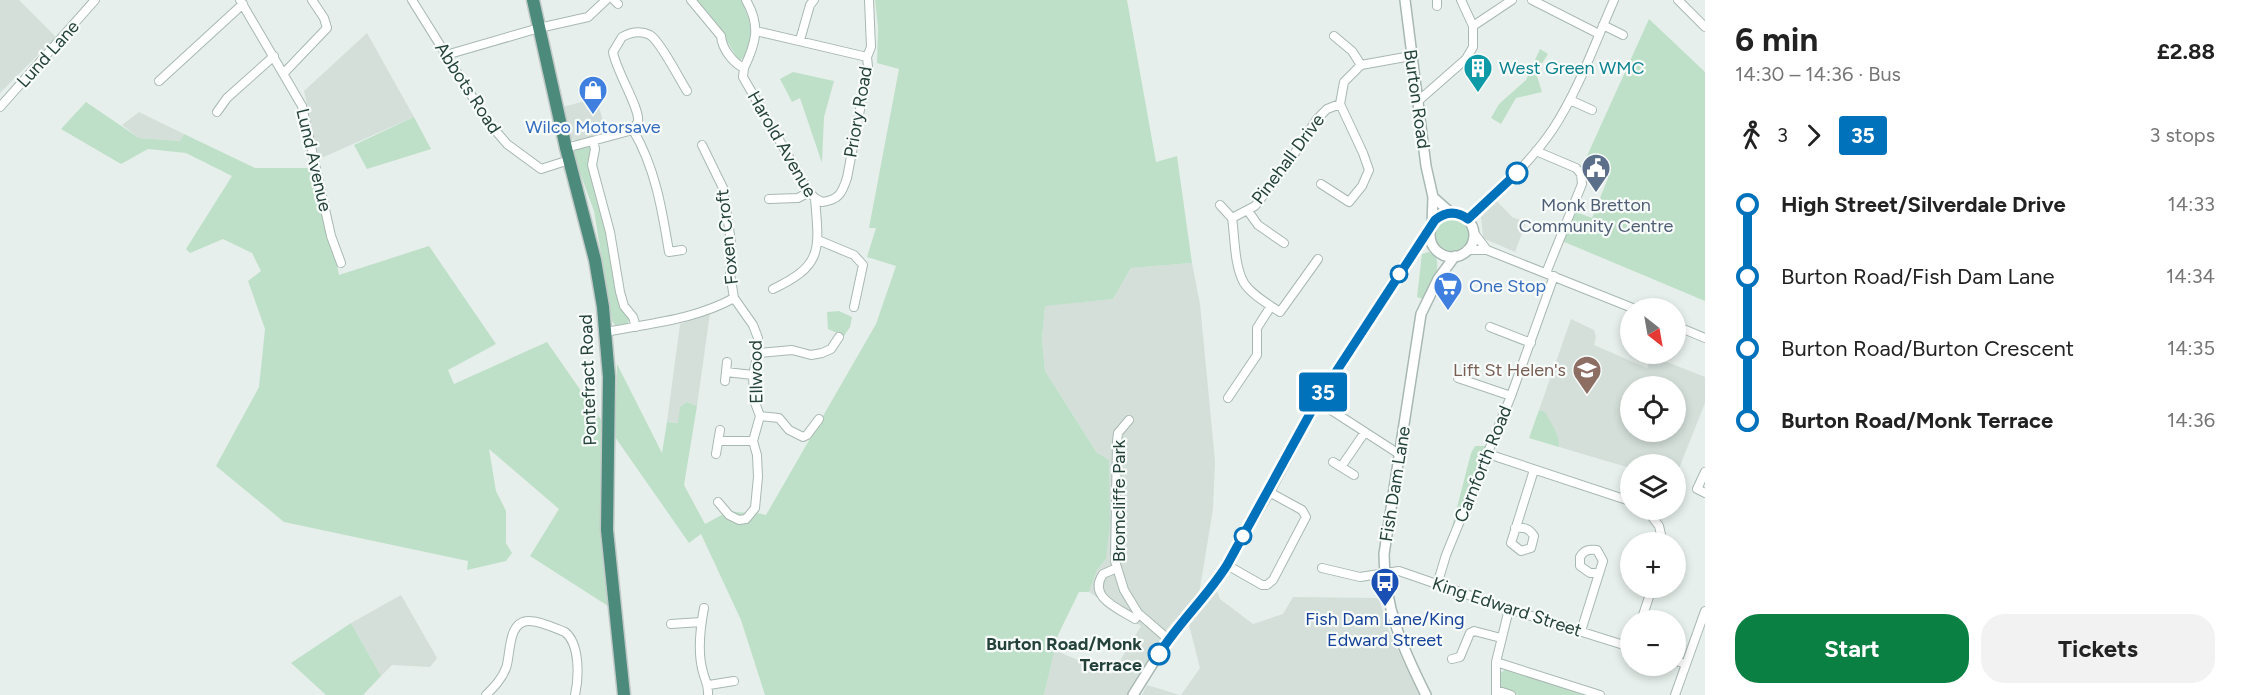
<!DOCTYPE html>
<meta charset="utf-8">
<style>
body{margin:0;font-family:Figtree,sans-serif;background:#f2f2f2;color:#222;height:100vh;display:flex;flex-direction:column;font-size:22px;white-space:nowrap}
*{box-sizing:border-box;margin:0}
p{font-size:20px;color:#767676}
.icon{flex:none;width:33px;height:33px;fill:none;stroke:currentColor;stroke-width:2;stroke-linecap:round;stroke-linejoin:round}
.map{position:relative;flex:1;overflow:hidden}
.details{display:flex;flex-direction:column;background:#fff;width:540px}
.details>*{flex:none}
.badge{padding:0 12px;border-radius:4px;font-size:21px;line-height:39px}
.needle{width:39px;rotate:149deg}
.controls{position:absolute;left:1620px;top:298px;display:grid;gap:12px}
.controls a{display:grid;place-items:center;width:66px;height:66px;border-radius:50%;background:#fff;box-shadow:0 3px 9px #0003;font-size:30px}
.map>.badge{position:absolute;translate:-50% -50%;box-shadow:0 0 0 3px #fff}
.legs{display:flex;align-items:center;gap:9px;height:66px;padding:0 30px;font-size:20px}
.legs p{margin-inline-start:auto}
.head{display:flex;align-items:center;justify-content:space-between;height:102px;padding:0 30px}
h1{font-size:33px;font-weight:700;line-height:45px}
.primary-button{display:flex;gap:12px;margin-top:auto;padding:12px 30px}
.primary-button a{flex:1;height:69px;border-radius:24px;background:#0b8043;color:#fff;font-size:24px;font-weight:700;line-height:69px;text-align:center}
.primary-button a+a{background:#f2f2f2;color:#222}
ul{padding:0 30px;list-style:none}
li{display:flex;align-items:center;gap:21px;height:72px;font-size:22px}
li i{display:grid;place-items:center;width:9px;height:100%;margin:0 8px;background:currentColor}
li i::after{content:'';width:15px;height:15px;margin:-8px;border:4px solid;border-radius:50%;background:#fff}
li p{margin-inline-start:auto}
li:first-child i{background:linear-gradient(#0000 50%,currentColor 0)}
li:last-child i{background:linear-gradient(currentColor 50%,#0000 0)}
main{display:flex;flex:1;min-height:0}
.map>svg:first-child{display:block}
.built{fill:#d4dfda;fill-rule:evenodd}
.green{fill:#bfe0c8}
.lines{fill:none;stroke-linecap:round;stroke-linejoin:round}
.minor-casing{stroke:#a8b8b2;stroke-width:10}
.tertiary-casing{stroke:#a8b8b2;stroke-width:12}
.trunk-casing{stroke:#c2cac8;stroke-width:15}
.minor{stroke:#fff;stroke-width:8}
.tertiary{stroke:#fff;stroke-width:9}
.trunk{stroke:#4c8a7c;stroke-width:12}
.line-1-casing{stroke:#fff;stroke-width:14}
.line-1{stroke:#0072bc;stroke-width:9}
.stop-1-dot{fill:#fff;stroke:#0072bc;stroke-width:3}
.labels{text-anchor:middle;stroke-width:4.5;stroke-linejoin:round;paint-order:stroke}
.street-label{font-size:18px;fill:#24423a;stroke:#f7fbf9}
.culture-label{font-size:18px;fill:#0d838f;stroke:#f7fbf9;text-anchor:start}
.shop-label{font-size:18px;fill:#366cbe;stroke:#f7fbf9}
.service-label{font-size:18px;fill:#4e5e75;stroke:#f7fbf9}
.education-label{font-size:18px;fill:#785e54;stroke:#f7fbf9;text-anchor:end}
.transit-label{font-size:18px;fill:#164399;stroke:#f7fbf9}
.stop-label{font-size:18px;font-weight:bold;fill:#24423a;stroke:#f7fbf9;text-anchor:end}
</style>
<main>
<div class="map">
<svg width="1705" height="695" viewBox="0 0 1705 695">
<rect width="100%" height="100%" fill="#e6efeb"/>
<!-- built -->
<path class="built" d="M0 0H19L56 37 0 93Z
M367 33 414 117 319 159 304 91Z
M596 98 607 133 577 141 573 140 570 137 563 107Z
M139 112 184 134 180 141 139 138 122 125Z
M1497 201 1512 217 1526 222 1515 252 1485 239 1483 237 1481 217Z
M1192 263 1200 304 1215 461 1213 509 1199 594 1167 629 1129 695H1044L1054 650 1112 674 1141 626 1089 592 1097 570 1106 559 1097 453 1045 371 1042 339 1045 305 1113 299 1131 268Z
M710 313 697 406 687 402 678 423 667 422 680 324Z
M1571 319 1594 330 1596 337 1594 345 1647 368 1652 356 1705 377V403L1676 476V465H1630V468L1559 447V442L1542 411 1539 410ZM1630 387H1676V432H1630Z
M1216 588 1220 599 1253 624 1283 614 1293 597 1379 598 1388 629 1419 695H1181L1200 668 1189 625Z
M401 595 437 658 430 667 392 665 381 676 351 623Z
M1147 685 1180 695H1142Z"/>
<!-- green -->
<path class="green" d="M696 0H741L742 2C750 19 760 48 739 61L720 30Z
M875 0H1127L1156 162 1177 156 1192 263 1131 268 1113 299 1045 306 1042 339 1045 371 1097 453 1109 460 1110 523 1106 559 1097 570 1089 592H1079L1058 635 1044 695H765L741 620 701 534 689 543 615 437 617 364 662 453 667 422 678 423 680 407 687 402 697 406 684 485 705 524 729 511C742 514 754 511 766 515L876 324 896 266 867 257 876 228H869L899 69 877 63 878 27Z
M1649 19 1705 72V301L1562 241 1576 212 1592 218 1608 178 1582 167Z
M1540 49 1548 54 1536 73 1542 92 1516 98 1501 124 1491 118 1499 104 1526 80Z
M793 72 834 81 824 117 822 163 800 98 792 102 780 79Z
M86 102 139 138 180 141 184 134 255 168H318L339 275 429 246 496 344 448 370 454 384 547 342 602 421 603 546 608 606 530 556 559 509 489 449 496 491 506 511V543L512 553 506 561 467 570 468 561 284 522 216 466 259 387 265 329 248 281 261 271 252 253 223 239 190 253 186 249 232 176 186 153 148 149 121 164 61 129Z
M414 117 431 149 367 169 354 145Z
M590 145 592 147 590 169 630 319 627 324 615 325 612 321 594 211 573 154 575 150Z
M1435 235a17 17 0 1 1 34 0a17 17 0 1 1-34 0Z
M1429 252 1436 257C1441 272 1430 286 1423 299L1417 297 1422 254Z
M839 311 852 317 850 327 844 336 828 329 827 312Z
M1539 410 1545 412C1551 423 1560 435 1559 447L1529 438Z
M1475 446H1485L1486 449 1452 527 1471 453Z
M351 623 381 676 363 695H326L291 663Z
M1506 669 1589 695H1518L1499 686V674Z"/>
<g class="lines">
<!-- minor casing -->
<g class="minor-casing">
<path id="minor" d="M240 0 302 106 331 236 341 263
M412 0 488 122 507 144 541 169 569 160
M614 0 618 4
M691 0 721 36C722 49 733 63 744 68L743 77 809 192 815 198C819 249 824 265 773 289
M1437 0V6
M1532 0 1599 34
M1678 0 1705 27
M1603 25 1623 35
M1473 26 1512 0
M756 31 867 57
M1334 36 1352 51 1361 65
M800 40 810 5 814 0
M446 55 539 28 588 17 606 0
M744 68C756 43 761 26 746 0
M284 73 327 28 324 18 312 0
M159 81 243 4
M1570 100 1592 110
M1417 102 1466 59 1473 47V26L1461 0
M0 107 95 0
M217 112 227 98 274 56
M633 130C634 127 637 124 638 121 640 108 616 71 613 52L622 37C631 32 640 30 650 35 660 41 680 80 687 91
M633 130C655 167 662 209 669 252L682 250
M593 141 595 149 592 165 610 232 620 292 624 306 633 317 636 327
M702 145 723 188 731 242 730 273 734 298 753 325 758 338V353L753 375 754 400 760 416 753 441 757 455 758 477 755 508 746 519 739 520 729 515 718 502
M566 148 633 130
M1536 151 1576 168 1581 174 1582 184 1546 273
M1321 184 1349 202 1362 186 1369 170 1363 153 1340 104 1344 82 1361 65 1411 56
M815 198 822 202C839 200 842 193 847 178L868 67 867 57 871 47 869 0
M769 199 798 198 809 192
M1220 205 1232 218
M1248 211 1258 225 1284 243
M1468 219C1499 191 1530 163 1553 129 1579 89 1595 43 1614 0
M1474 233 1487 250
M818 240 854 255 863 265 854 307
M1467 250H1487L1635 309
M1318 259 1280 312C1268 304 1252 295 1244 283 1234 265 1235 238 1232 218L1255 206 1289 162 1317 119 1327 109 1340 104
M1676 326 1705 338
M1490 327 1531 343
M606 332C650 323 694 320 734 298
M758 353 792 350 811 355 822 353 831 349 839 337
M726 372 753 375
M1458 378 1511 396
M725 381 727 362
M1228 398 1257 355V328L1271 306
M1317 401 1399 454
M760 416 779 418 789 430 803 437 807 435 819 419
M1129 420 1118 433 1117 441 1115 561 1124 590 1138 613 1168 639
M718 441H753
M716 454 720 430
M1488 454 1630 501
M1333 462 1354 475
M1341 467 1365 432
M1705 472 1697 489 1705 493
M1647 510 1659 526 1663 543
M1515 528C1524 527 1529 528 1534 536L1531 548 1521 551 1511 543 1534 470
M1227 565 1262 585H1267L1273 580 1306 517 1302 510 1269 492
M1117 568 1103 574C1087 597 1119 609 1135 619
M1322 568 1360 577 1399 571 1509 609 1630 647
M1437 585 1446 555 1511 396 1554 276
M704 608C700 629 697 652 703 672 705 681 709 685 708 695
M1641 621 1652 588
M671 624 701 622
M1581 631 1603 561 1597 550C1589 549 1584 550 1580 557V566L1590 573H1598
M1452 659 1460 657 1470 633 1474 631 1501 638
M1676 661 1686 664
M1496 662 1600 695
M709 685 734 681
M1496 690 1511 695
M486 695C494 687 502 679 506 668 511 655 507 621 529 621 540 621 555 628 565 632 580 644 579 677 575 695
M1496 695V662L1509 609
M1675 695 1705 611"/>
</g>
<!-- tertiary casing -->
<g class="tertiary-casing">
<path id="tertiary" d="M1405 0 1426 166 1433 197 1432 225
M1433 197 1451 213
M1430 235a22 22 0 1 1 44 0a22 22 0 1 1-44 0Z
M1133 695 1168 639 1217 581 1269 492 1317 401 1405 264 1430 230
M1426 695C1403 649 1384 607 1384 554L1421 314 1438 279 1455 256"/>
</g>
<!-- trunk casing -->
<g class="trunk-casing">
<path id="trunk" d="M533 0 566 148 595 260 603 307 609 377 607 530 624 695"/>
</g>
<!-- minor -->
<use href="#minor" class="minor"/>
<!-- tertiary -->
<use href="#tertiary" class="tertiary"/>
<!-- trunk -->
<use href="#trunk" class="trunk"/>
</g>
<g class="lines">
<!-- line-1 casing -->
<g class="line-1-casing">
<path id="line-1" d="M1159 654C1179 622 1207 597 1227 565L1317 401 1435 220C1446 211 1457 211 1468 219L1517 173"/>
</g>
<!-- line-1 -->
<use href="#line-1" class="line-1"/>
</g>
<!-- icons -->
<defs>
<g id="building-pin" transform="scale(1.5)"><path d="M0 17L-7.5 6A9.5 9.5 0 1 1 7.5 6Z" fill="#0f9aa8" stroke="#f7fbf9"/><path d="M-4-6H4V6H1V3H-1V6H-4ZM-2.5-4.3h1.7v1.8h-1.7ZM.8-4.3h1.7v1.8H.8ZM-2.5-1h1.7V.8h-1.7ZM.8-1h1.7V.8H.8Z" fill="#fff"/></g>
<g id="shop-pin" transform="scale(1.5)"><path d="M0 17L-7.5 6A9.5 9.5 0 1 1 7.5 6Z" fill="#3f7fe0" stroke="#f7fbf9"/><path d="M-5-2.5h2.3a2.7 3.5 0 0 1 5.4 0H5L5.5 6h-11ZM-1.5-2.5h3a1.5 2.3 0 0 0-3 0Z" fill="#fff"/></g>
<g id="civic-pin" transform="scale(1.5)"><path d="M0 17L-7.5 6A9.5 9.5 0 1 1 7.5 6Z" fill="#5c6f8a" stroke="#f7fbf9"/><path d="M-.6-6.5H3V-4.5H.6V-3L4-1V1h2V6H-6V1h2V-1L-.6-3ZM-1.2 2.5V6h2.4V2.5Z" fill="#fff"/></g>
<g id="supermarket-pin" transform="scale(1.5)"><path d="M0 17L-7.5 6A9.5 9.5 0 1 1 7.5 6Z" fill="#3f7fe0" stroke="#f7fbf9"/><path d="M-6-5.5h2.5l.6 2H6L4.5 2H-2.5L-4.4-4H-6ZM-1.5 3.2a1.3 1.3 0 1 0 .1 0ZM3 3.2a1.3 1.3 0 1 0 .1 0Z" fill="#fff"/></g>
<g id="school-pin" transform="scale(1.5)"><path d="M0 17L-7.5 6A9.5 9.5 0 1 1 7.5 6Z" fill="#8d6e63" stroke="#f7fbf9"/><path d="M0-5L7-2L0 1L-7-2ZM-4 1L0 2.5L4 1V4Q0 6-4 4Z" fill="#fff"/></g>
<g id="bus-pin" transform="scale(1.5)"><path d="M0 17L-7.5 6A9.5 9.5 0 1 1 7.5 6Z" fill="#1a4fb4" stroke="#f7fbf9"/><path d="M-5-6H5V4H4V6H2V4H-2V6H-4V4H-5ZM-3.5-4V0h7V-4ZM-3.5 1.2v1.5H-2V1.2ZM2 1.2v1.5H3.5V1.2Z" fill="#fff"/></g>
</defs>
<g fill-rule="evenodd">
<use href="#building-pin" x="1478" y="68"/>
<use href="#shop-pin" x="593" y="90"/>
<use href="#civic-pin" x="1596" y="168"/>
<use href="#supermarket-pin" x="1448" y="286"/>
<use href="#school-pin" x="1587" y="370"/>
<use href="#bus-pin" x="1385" y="582"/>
</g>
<!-- markers -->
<g class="stop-1-dot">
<circle cx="1517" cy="173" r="10"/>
<circle cx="1399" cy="274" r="8"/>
<circle cx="1243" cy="536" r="8"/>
<circle cx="1159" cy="654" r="10"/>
</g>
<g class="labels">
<!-- street labels -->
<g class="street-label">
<text transform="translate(48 54) rotate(-48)" y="6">Lund Lane</text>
<text transform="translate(468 88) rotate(57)" y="6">Abbots Road</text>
<text transform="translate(1417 99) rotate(82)" y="6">Burton Road</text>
<text transform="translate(858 112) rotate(-80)" y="6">Priory Road</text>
<text transform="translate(782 144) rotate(60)" y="6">Harold Avenue</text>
<text transform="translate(1288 159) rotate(-53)" y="6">Pinehall Drive</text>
<text transform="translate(314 160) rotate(77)" y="6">Lund Avenue</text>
<text transform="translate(727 237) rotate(-96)" y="6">Foxen Croft</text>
<text transform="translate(756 372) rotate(-91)" y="6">Ellwood</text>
<text transform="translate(588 380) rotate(-92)" y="6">Pontefract Road</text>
<text transform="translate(1483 464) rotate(-68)" y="6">Carnforth Road</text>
<text transform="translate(1395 484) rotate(-81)" y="6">Fish Dam Lane</text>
<text transform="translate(1119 501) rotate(-90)" y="6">Bromcliffe Park</text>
<text transform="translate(1507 607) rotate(18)" y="6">King Edward Street</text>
</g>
<!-- culture labels -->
<g class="culture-label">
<text x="1499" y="74">West Green WMC</text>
</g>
<!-- shop labels -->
<g class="shop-label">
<text x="593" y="133">Wilco Motorsave</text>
<text x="1469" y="292" text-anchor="start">One Stop</text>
</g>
<!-- service labels -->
<g class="service-label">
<text x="1596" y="211">Monk Bretton<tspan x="1596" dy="21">Community Centre</tspan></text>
</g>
<!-- education labels -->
<g class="education-label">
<text x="1566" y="376">Lift St Helen's</text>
</g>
<!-- transit labels -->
<g class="transit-label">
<text x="1385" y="625">Fish Dam Lane/King<tspan x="1385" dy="21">Edward Street</tspan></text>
</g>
<!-- stop labels -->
<g class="stop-label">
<text x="1142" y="650">Burton Road/Monk<tspan x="1142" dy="21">Terrace</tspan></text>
</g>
</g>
</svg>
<div class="controls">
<a><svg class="needle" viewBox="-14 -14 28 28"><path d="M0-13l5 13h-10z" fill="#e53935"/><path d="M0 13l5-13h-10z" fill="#767676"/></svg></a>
<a><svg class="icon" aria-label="locate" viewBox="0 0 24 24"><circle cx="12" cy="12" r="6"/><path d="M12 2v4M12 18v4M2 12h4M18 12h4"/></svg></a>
<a><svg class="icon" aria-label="layers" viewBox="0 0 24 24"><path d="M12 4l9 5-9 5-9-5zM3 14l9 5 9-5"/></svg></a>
<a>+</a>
<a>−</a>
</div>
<b class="badge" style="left:1323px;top:392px;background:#0072bc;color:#fff">35</b>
</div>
<section class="details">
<div class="head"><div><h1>6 min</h1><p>14:30 – 14:36 · Bus</p></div><b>£2.88</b></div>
<div class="legs"><svg class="icon" aria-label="walk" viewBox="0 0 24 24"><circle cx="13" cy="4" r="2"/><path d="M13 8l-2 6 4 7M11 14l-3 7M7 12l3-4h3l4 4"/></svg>3<svg class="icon" aria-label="forward" viewBox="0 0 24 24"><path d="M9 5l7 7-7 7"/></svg><b class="badge" style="background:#0072bc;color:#fff">35</b><p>3 stops</p></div>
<ul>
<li><i style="color:#0072bc"></i><b>High Street/Silverdale Drive</b><p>14:33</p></li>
<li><i style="color:#0072bc"></i><span>Burton Road/Fish Dam Lane</span><p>14:34</p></li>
<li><i style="color:#0072bc"></i><span>Burton Road/Burton Crescent</span><p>14:35</p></li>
<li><i style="color:#0072bc"></i><b>Burton Road/Monk Terrace</b><p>14:36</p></li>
</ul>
<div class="primary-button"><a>Start</a><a>Tickets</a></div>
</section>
</main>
